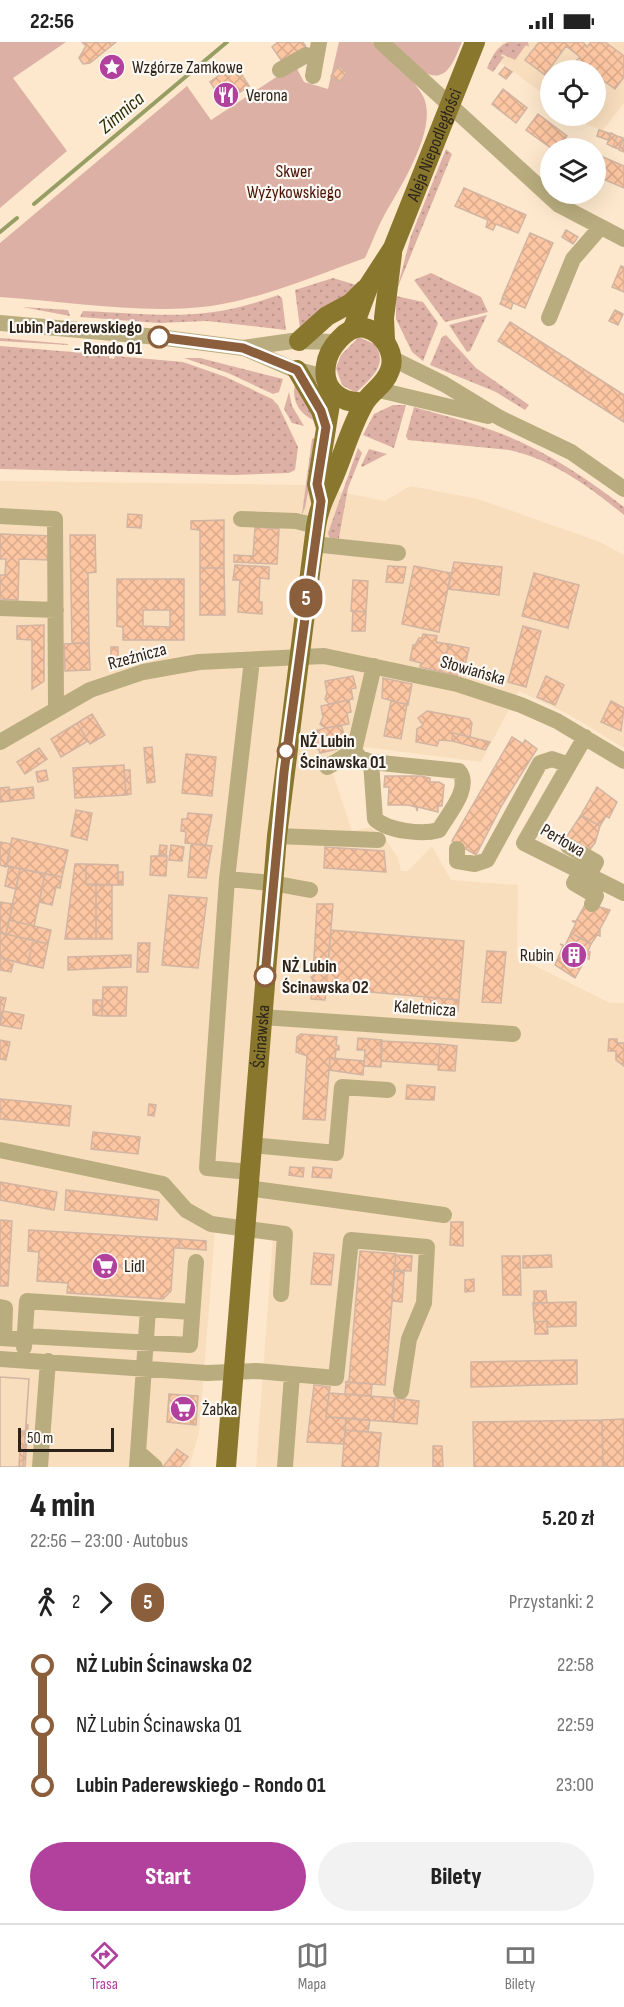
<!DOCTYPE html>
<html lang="pl">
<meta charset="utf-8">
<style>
body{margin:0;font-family:"Sofia Sans Condensed",sans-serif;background:#f2f2f2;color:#222;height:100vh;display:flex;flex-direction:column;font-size:22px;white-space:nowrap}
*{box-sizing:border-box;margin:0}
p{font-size:20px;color:#767676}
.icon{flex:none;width:33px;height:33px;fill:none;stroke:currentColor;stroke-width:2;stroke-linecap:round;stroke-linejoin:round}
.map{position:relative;height:1425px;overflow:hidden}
.drawer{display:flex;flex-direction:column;background:#fff;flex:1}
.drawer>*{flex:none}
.badge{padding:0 12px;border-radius:20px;font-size:21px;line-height:39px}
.fabs{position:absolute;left:540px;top:18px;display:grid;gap:12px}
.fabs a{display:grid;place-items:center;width:66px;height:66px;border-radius:50%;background:#fff;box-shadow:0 6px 24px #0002;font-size:30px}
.scale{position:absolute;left:18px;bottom:15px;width:96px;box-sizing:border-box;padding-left:6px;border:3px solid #2c241a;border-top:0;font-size:16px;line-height:21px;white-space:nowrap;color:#2c241a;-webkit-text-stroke:4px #fcf8f3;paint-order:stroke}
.map>.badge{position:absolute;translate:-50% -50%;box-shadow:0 0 0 3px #fff}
.legs{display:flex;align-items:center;gap:9px;height:66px;padding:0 30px;font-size:20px}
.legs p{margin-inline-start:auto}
.summary{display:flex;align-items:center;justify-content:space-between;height:102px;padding:0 30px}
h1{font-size:33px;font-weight:800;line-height:45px}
.primary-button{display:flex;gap:12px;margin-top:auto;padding:12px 30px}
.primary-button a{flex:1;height:69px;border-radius:36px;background:#b2419e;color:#fff;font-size:24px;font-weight:800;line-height:69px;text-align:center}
.primary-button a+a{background:#f2f2f2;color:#222}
ul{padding:0 30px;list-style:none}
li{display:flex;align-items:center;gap:21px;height:60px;font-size:22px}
li i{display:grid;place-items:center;width:9px;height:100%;margin:0 8px;background:currentColor}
li i::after{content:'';width:15px;height:15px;margin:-8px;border:4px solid;border-radius:50%;background:#fff}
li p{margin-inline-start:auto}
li:first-child i{background:linear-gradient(#0000 50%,currentColor 0)}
li:last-child i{background:linear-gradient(currentColor 50%,#0000 0)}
.status{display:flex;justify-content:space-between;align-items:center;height:42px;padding:0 30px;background:#fff;direction:ltr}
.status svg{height:16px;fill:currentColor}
.tab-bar{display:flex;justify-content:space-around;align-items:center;height:84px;border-top:2px solid #e0e0e0;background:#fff;font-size:16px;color:#767676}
.tab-bar a{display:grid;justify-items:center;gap:3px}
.tab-bar .current{color:#b2419e}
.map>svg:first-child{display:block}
.built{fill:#f8debd}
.grass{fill:url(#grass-dots)}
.park{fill:#dcb0a5}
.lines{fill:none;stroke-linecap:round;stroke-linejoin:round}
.stream{stroke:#979e64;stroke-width:4}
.building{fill:url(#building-cross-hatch);stroke:#d1b4a2;stroke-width:1.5;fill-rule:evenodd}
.minor{stroke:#b9ad7f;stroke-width:16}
.major{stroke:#8a772e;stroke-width:20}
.line-1-casing{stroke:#fff;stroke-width:14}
.line-1{stroke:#8b5e3c;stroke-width:9}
.stop-1-dot{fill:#fff;stroke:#8b5e3c;stroke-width:3}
.labels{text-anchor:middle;stroke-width:4.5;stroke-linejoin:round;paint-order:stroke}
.poi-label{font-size:18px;fill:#2c241a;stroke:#fcf8f3;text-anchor:start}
.street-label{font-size:18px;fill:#2c241a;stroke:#fcf8f3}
.park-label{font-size:18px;fill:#4c1407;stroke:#fcf8f3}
.stop-label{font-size:18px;font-weight:bold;fill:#2c241a;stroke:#fcf8f3;text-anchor:start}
.water-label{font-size:20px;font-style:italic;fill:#2b2f00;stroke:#fcf8f3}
</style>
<div class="status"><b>22:56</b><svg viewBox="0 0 49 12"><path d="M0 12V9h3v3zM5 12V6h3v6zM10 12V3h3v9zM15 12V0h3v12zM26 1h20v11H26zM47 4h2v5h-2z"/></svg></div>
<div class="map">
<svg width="624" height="1425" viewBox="0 0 624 1425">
<defs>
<pattern id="grass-dots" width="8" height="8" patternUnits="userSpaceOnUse" patternTransform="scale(1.5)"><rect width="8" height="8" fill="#dcb0a5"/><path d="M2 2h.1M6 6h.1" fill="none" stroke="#bd978d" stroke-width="1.8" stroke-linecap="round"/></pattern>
<pattern id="building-cross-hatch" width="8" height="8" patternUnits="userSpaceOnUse" patternTransform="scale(1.5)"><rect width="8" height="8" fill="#fdc6a2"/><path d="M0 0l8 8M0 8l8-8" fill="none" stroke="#d9aa8b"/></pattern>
</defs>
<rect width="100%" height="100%" fill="#fde8cd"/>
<!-- built -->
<path class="built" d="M503 0H624V61L602 89 582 80 573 74H596V28H550V57L495 16Z
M0 439 306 443 385 459 410 444 478 457 600 500 624 513V706L568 672 519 649 481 720 365 705 356 719 333 732 352 789 371 785 385 796 398 816 401 829H408L432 804 451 838 518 843 517 915 610 961H624V1425H256L273 1194 215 1190 199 1391 189 1425H0Z"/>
<!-- grass -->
<path class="grass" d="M508 0H528L529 5 526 3 515 18 502 12 501 14 504 15 493 30 487 26C492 15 496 5 508 0Z
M446 107 452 112 397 247 411 194Z
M431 231 481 255 488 270 445 280 414 238Z
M333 236 356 243 353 250 300 286 295 248Z
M278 253 282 256 286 288 207 279 159 281 80 275 83 269C160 272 203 281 278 253Z
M396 254 423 260 438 281 423 319 412 310 396 277Z
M22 265 68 268 70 274Z
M487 273 470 309 467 310 449 283Z
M446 293 476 326 529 363 525 368 496 350 430 323 442 295Z
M359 295 374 302C390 322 370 337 356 351L342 343 336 326 341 313Z
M0 296 68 302V303L0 299Z
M0 304 109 313V316L114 317 115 314 183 320 226 335 272 357 278 363 298 405 295 428 289 431 235 433 0 427Z
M184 316H200L283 337 279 350 273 352 228 331Z
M295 342 319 380C301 375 291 360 295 342Z
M289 350 292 364 304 384 292 381 284 367Z
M393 363H406L394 406 363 393 374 372Z
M414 365C441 373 468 379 494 389 541 406 584 434 624 465V473C591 446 552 417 509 408L408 398 406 394Z
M319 394 305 466 302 472 312 397Z
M358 406 362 411 348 446 338 501 330 498 328 491Z
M369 407 387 412 362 425 361 424Z"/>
<!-- park -->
<path class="park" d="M0 0H66L13 36 67 109 0 166Z
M339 0H372C388 18 412 33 423 54 439 85 401 144 386 170 378 184 372 201 365 216 315 234 264 256 211 264 146 273 66 259 0 255V201L187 44 211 78 284 30 296 25 304 40 328 47Z
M392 0H462C458 8 455 19 449 26 431 49 405 13 392 0Z"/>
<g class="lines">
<!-- stream -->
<path class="stream" d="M34 162 227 0
M0 190 17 176"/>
</g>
<!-- building -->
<path class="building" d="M82 0H116L90 21 83 22 79 16 86 4Z
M278 0H303L306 5 283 21 272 5Z
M539 0H583L587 5 591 0H605L624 14V35L615 47 596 33V28H589L576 19 580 15 566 4 545 33 525 18Z
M339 24 347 31 339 40 331 34Z
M505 25 512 30 506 37 499 32Z
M238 27 249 44 224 61 210 40 225 29 228 33Z
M503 47 527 66 516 81 492 62Z
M538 72 567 94 558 106H551L526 88Z
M599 88 611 92 608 98 597 94Z
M611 91 617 94 613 105 607 102Z
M617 94 623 96 619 107 613 105Z
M623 97 624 98V110L619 108Z
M596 112 624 124V146L596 134Z
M464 146 526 173 518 191 496 182 493 188 486 185 488 178 455 164Z
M566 188 578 195 573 202 562 195Z
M530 191 553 201 525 266 502 256Z
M621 224 624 225V250L612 245Z
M503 256 513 261 511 267 500 262Z
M615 268 623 272 618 283 609 279Z
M510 280 624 353V380L498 299Z
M128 472 142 473 141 486 127 485Z
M224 478V526H200V488L191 487V479Z
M255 485 279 487 277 522 234 520V513L253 514Z
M0 492 52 494 51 518 19 517 18 558 0 557V533H5L6 517H0Z
M70 493H95L96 530 88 531 89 601H72Z
M454 520 502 525 499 553 448 547Z
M235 523 269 525V537L260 536 259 560H262V572L238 570 240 538H233Z
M388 524 406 525 403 541 386 540Z
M414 524 451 531 439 590 402 582Z
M200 526H224L225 573H200Z
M534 531 579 543 568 586 522 574Z
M117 537H184V598H123V585L117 584ZM143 568H170V585L143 584Z
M353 538 368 539 366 570 351 569Z
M353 569 366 570 365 589H352Z
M44 583V639L32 647V598L17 597V584Z
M523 584 541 589 526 645 508 640Z
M423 592 437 594 436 600 449 602 442 630 420 625 421 621 410 618 413 603H415L419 596H422Z
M89 601 90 628 65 629 64 602Z
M449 602 469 606 463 631 458 630 457 634 442 630Z
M111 605H118V615H111Z
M353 634 356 646 351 647 353 657 329 662 325 657 327 651 325 639Z
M546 634 564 643 555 663 537 655Z
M383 636 412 642 408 663 382 656Z
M349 658 351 670 347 671 349 682 325 686 320 682 323 675 321 664Z
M391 659 407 662 401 697 384 694Z
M611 659 624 666 621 689 601 680Z
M427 669 469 677 472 681 470 695 453 691 452 699 439 698 437 704 416 700 417 687 423 683 418 676Z
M92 672 105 693 90 702 77 681Z
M77 681 88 699 61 715 51 697Z
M341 683 345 695 340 696 342 706 320 711 319 708 315 706 317 688Z
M453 691 470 695 490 700 485 708 452 699Z
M512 695 523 702 525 698 537 707 502 763 476 813 452 799Z
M152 705 155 740 147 741 144 706Z
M39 706 47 717 25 732 17 720Z
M186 712 216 715 212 754 182 751Z
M124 723 126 753 75 756 73 726Z
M46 728 48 738 38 740 36 730Z
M124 728H130L131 752 126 753Z
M385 734H421L430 736V740H439L444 743 442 764H438V770L418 765 417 769 416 765 408 763H388L389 745H384Z
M9 745 10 759 0 760V746Z
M33 745 34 756 10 759 9 748Z
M597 745 617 760 609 776 606 774 600 784 581 773Z
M76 768 92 771 87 798 71 794Z
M188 771 212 773 206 803 185 801 186 790 181 789 182 777H187Z
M581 773 600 784 595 801 588 810 565 797Z
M12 796 68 808 62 835 7 824Z
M0 800 11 802 6 825 0 823Z
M191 802 212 804 206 836 188 835Z
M160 803 167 804 166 813H159Z
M171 803 184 805 182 819 169 818Z
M325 805 384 809 386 830 324 826Z
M151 814H167L166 834 150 833Z
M75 822H86V842L96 843V897H65Z
M86 822 118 823V843L86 842Z
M9 824 20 827 16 847 5 844Z
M20 827 45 832 34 884 9 878Z
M118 830H123V843H118Z
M45 832 62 835 60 846 56 845 52 863 39 860Z
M96 843H112V897H96Z
M169 853 207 856 198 926 162 923Z
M0 860 13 862 6 892 0 891Z
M586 861 610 868 600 887V894L597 893 591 902 571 891 576 881 572 879H576Z
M317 862H333L325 958 311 957 313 939 311 935H313Z
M9 878 51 888 48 902 6 892Z
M331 888 464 899 459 958 326 946Z
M0 891 33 898 28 923 0 916Z
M571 891 591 902 588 909 590 910 589 917 586 916 575 936 555 923 563 904 560 902 565 904Z
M33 898 48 902 43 926 28 923Z
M138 901H150L148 930H137Z
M487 909 506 910 501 961 482 960Z
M131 913V925L68 928V915Z
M0 916 14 919 11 930 0 928Z
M103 945H127L126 974H102Z
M0 955 6 956 0 983Z
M424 955 459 958 458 969 423 967Z
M93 958H102V974L93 973Z
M3 969 24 973 21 987 0 983Z
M301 992 337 995 336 1003 339 1004V1008H336L335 1017 330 1016 325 1078 303 1077 307 1014 296 1010 297 995Z
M358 996 382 998 381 1025 364 1024 365 1008H357Z
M609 997H617V1001H624V1024L616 1018V1009H608Z
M0 998 10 1000 6 1018 0 1017Z
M381 999 440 1002 438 1023 381 1019Z
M440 1002 457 1004 455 1029 438 1028Z
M330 1016 364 1019 363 1033 329 1028Z
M407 1043 435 1045 434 1058 406 1057Z
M0 1057 71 1064 69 1084 0 1077Z
M149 1062 156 1063 154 1074 148 1073Z
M93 1090 140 1095 138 1112 91 1107Z
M290 1125 304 1126 303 1135 289 1133Z
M313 1125 332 1127 331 1136 312 1135Z
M0 1140 57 1150 54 1168 0 1158Z
M66 1148 159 1158 157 1178 65 1168Z
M0 1178 12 1179 8 1244H0Z
M451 1180H463V1204L450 1203Z
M29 1188 180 1197 179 1206H174L171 1249 163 1257 67 1251 68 1241 37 1239 39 1210 28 1209Z
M180 1197 206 1199V1208L179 1206Z
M360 1209 396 1212 385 1343 345 1340 349 1339Z
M314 1211 334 1213 331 1243 311 1242Z
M396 1213 412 1214 411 1229 394 1228Z
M551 1213 552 1225 523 1226V1214Z
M502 1214H520L521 1253H503Z
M394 1229 404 1230 402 1260 392 1259Z
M474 1237V1249L465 1250V1238Z
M534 1249H546L547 1261 534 1262Z
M576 1260V1284L547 1285V1279L534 1280 533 1261Z
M547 1279 548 1292H535V1280Z
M577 1318V1342L471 1345V1320Z
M0 1335 29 1337 26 1383H28L25 1389H21L19 1424 23 1425H0Z
M0 1335 29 1337 23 1425H0Z
M346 1340 372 1342 371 1354 345 1352Z
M314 1343 330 1345 326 1375 346 1376 344 1402 307 1400Z
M329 1351 395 1356 393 1380 326 1375Z
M169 1352 198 1354 196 1383 167 1380Z
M395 1356 419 1359 417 1382 393 1380Z
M346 1376 370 1378 368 1390 345 1388Z
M624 1377V1425H603L602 1378Z
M602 1378 603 1425H474L473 1380Z
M28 1383 25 1425H23L25 1389Z
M345 1388 381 1391 378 1425H342Z
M433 1404H442L443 1425H433Z
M177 1407 188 1415 180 1425H163Z"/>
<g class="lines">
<!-- minor -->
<path class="minor" d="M381 0 559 163 624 197
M280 28 306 13 316 15
M313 34 319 0
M549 276 573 217 599 187
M0 281 158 295 243 306 292 299 336 300
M244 306 290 326 325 335
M391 316 444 342 500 376 571 410 624 447
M379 348 488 374
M0 474 55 477 56 666
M241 477 296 479 316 484
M313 502 398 511
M0 566 56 568
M585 695 524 801 624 851
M0 700 90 648 143 630 199 620 324 614 457 642 521 663 557 679 624 719
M354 709 360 716 371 720 459 729C472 746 448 772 439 788 422 793 388 789 375 777L371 720
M327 725 354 709 374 624
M277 794 378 798
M568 804 596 820 588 835
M457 807V819L475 822 487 818 540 721 552 717 569 723
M580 830 574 841 596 854 592 862
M227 837 272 841 310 848
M262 975 513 992
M252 1103 336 1111 342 1045 388 1048
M0 1108 163 1142 186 1168 211 1182 285 1192 281 1252
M250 1130 207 1126 227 837 252 618
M248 1146 444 1173
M0 1265 5 1266 4 1296
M0 1296 18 1297 25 1294 190 1303 196 1220
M24 1305 27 1259 192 1270
M0 1317 207 1331 257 1329 336 1336 351 1198 427 1205 424 1261 409 1297 401 1349
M138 1410 155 1425
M40 1425 48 1319
M137 1425 148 1268
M285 1425 292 1333"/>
<!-- major -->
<g class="major">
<path id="s1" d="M353 286 369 243 393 206 475 0"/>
<path d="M385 298 384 276 392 212"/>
<path d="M299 299 327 274 351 261 365 247"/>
<path d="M297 328 321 369 326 385"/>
<path d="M321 459 317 442 332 350"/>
<path id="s2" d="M226 1425 277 794 316 484C319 466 324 457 331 441 343 415 350 385 365 360 373 348 385 343 390 328 396 311 383 290 365 286 347 282 328 307 326 323 322 349 342 362 365 360"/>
</g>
</g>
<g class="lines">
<!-- line-1 casing -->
<g class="line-1-casing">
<path id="line-1" d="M159 295 243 306 297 328 321 369 326 385 317 442 321 459 284 730 265 934"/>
</g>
<!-- line-1 -->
<use href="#line-1" class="line-1"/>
</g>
<!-- icons -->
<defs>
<g id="sight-disc" transform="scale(1.35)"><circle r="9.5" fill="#b2419e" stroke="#fcf8f3"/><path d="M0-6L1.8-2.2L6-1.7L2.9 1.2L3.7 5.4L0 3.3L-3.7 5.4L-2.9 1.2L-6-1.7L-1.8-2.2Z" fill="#fff"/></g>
<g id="restaurant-disc" transform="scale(1.35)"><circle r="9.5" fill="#b2419e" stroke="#fcf8f3"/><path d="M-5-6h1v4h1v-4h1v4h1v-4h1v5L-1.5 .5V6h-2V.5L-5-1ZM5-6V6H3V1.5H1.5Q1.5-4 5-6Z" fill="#fff"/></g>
<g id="building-disc" transform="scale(1.35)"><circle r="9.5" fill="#b2419e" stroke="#fcf8f3"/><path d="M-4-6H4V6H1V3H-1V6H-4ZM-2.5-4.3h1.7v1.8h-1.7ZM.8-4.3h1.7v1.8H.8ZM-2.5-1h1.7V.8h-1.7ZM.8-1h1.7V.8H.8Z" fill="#fff"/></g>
<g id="supermarket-disc" transform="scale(1.35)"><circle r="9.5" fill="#b2419e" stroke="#fcf8f3"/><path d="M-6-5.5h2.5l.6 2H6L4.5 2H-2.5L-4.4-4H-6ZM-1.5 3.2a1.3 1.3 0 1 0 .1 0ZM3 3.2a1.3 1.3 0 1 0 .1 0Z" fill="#fff"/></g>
</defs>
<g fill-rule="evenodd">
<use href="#sight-disc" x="112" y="25"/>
<use href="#restaurant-disc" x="226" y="53"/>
<use href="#building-disc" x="574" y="913"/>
<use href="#supermarket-disc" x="105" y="1224"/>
<use href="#supermarket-disc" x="183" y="1367"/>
</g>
<!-- markers -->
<g class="stop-1-dot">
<circle cx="159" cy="295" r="10"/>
<circle cx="286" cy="709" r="8"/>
<circle cx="265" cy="934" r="10"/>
</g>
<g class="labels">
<!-- poi labels -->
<g class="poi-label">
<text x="132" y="31">Wzgórze Zamkowe</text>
<text x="246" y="59">Verona</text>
<text x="554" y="919" text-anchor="end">Rubin</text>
<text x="124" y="1230">Lidl</text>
<text x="202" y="1373">Żabka</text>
</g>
<!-- street labels -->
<g class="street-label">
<text dy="6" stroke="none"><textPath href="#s1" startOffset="201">Aleja Niepodległości</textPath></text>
<text transform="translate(137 614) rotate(-15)" y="6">Rzeźnicza</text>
<text transform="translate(473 628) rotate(16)" y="6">Słowiańska</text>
<text transform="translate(563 798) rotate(30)" y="6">Perłowa</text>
<text transform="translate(425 966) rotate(4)" y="6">Kaletnicza</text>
<text dy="6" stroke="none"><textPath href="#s2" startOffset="432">Ścinawska</textPath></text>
</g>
<!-- park labels -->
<g class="park-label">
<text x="294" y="135">Skwer<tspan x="294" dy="21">Wyżykowskiego</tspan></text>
</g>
<!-- stop labels -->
<g class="stop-label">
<text x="142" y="291" text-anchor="end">Lubin Paderewskiego<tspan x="142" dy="21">- Rondo 01</tspan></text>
<text x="300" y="705">NŻ Lubin<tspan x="300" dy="21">Ścinawska 01</tspan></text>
<text x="282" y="930">NŻ Lubin<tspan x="282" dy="21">Ścinawska 02</tspan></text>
</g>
<!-- water labels -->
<g class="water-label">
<text transform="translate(121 70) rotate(-40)" y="7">Zimnica</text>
</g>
</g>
</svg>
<div class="fabs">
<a><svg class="icon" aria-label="locate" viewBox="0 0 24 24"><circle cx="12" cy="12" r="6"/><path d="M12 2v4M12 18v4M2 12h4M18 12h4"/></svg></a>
<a><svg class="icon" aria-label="layers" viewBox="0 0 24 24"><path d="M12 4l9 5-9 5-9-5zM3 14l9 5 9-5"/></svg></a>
</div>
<div class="scale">50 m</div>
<b class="badge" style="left:306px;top:556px;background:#8b5e3c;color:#fff">5</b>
</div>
<section class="drawer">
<div class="summary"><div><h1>4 min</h1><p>22:56 – 23:00 · Autobus</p></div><b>5.20 zł</b></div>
<div class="legs"><svg class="icon" aria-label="walk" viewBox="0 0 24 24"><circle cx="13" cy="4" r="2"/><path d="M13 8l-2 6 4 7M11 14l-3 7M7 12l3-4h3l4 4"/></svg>2<svg class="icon" aria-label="forward" viewBox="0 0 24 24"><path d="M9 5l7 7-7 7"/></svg><b class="badge" style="background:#8b5e3c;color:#fff">5</b><p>Przystanki: 2</p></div>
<ul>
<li><i style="color:#8b5e3c"></i><b>NŻ Lubin Ścinawska 02</b><p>22:58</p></li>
<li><i style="color:#8b5e3c"></i><span>NŻ Lubin Ścinawska 01</span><p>22:59</p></li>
<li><i style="color:#8b5e3c"></i><b>Lubin Paderewskiego - Rondo 01</b><p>23:00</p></li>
</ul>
<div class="primary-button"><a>Start</a><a>Bilety</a></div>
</section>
<nav class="tab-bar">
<a class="current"><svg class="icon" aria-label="directions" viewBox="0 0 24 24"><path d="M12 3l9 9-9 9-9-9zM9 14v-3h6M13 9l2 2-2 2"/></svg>Trasa</a>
<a><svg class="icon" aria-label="map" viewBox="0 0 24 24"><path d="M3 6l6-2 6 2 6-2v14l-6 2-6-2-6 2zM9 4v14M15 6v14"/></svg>Mapa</a>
<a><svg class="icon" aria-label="tickets" viewBox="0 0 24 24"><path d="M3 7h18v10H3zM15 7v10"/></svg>Bilety</a>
</nav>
